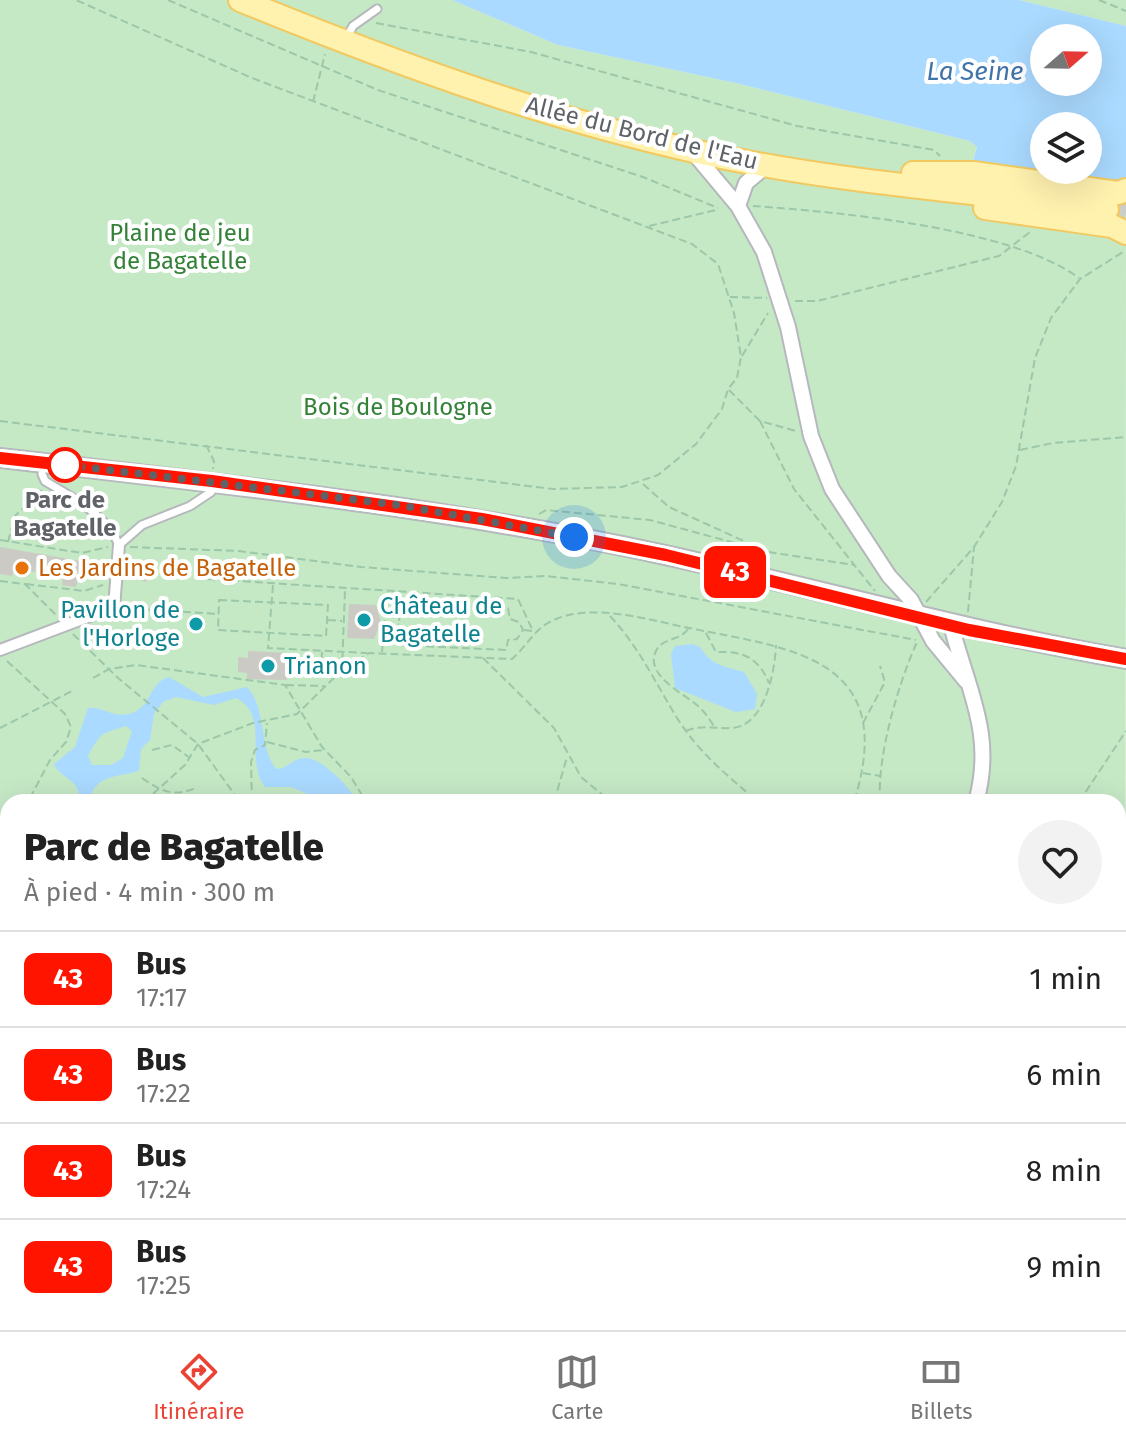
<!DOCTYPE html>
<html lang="fr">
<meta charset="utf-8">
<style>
body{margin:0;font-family:"Fira Sans",sans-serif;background:#f2f2f2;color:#222;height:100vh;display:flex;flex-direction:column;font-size:30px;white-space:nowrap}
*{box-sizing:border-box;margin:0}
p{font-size:26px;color:#767676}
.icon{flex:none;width:44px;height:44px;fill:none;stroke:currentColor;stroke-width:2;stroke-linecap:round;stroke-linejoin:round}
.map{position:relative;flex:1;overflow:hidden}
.side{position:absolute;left:0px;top:794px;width:1126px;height:536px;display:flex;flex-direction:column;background:#fff;border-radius:24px 24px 0 0;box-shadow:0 8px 32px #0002}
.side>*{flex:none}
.badge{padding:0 16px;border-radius:12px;font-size:28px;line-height:52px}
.needle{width:52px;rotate:70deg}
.buttons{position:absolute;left:1030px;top:24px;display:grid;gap:16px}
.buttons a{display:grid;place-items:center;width:72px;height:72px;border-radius:50%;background:#fff;box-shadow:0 8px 32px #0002;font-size:40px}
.you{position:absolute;width:40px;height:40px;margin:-20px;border:6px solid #fff;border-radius:50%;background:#1a73e8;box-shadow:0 0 0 12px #1a73e833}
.map>.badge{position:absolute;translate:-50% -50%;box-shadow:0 0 0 4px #fff}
.round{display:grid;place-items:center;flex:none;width:84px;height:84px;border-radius:42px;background:#f2f2f2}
.overview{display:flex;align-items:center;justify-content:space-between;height:136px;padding:0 24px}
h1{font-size:38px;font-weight:800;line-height:60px}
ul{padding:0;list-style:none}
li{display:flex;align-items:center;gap:24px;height:96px;padding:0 24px;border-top:2px solid #e0e0e0}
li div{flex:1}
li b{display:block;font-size:30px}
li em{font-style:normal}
li .badge{min-width:88px;font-weight:700;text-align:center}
.tab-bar{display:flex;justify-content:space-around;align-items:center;height:112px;border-top:2px solid #e0e0e0;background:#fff;font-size:22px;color:#767676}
.tab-bar a{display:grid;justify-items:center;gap:4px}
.tab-bar .selected{color:#ea4335}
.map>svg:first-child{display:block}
.green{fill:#c5e8c5;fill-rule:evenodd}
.water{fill:#aadaff;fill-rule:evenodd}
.building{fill:#cccac5}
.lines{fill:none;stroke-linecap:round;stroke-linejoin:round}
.primary-tunnel{stroke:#ccccc8;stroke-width:22;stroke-dasharray:22 11;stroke-linecap:butt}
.service-casing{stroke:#b5b8bc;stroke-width:11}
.pedestrian-casing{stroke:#b5b8bc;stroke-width:14}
.minor-casing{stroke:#b5b8bc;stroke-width:18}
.tertiary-casing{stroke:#b5b8bc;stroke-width:22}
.primary-casing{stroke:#f2c960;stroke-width:26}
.path{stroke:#9cc7a9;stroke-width:2;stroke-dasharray:8 4;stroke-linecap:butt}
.service{stroke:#fff;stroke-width:7}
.pedestrian{stroke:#fff;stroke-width:10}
.minor{stroke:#fff;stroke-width:14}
.tertiary{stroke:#fff;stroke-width:18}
.primary{stroke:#fff2af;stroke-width:22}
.line-casing{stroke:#fff;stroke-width:18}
.line{stroke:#ff1400;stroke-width:12}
.walk{stroke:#5f6368;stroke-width:8;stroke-dasharray:0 14.4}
.stop-dot{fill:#fff;stroke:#ff1400;stroke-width:4}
.food-dot{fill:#e8710a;stroke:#fff;stroke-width:3}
.culture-dot{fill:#0f9aa8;stroke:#fff;stroke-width:3}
.labels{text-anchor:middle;stroke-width:8;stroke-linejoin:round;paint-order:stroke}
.street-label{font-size:24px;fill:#5f6368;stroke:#fff}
.park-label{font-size:24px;fill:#348238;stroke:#fff}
.stop-label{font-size:24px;font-weight:bold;fill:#5f6368;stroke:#fff}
.food-label{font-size:24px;fill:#c56008;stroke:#fff;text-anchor:start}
.culture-label{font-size:24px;fill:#0d838f;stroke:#fff;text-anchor:start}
.water-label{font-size:26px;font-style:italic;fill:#4174aa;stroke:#fff}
</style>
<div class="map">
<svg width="1126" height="1330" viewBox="0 0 1126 1330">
<rect width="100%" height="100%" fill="#f1efe8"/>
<!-- green -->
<path class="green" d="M0 0H452L558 45 740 84 970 141 977 146 972 163 1126 182 1125 1330H0ZM8 802H1118V1322H8Z
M1019 0H1126V26Z"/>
<!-- water -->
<path class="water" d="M452 0H1019L1126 26V182L972 164 977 147 970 141 740 84 558 45ZM1044 38H1088V82H1044ZM1044 126H1088V170H1044Z
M693 644 701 648C711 665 723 666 744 672L757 694 755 709 736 712 675 688 671 654 675 646Z
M169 677 203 697 247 687C267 708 258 745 276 769 287 769 294 758 305 758 320 756 352 789 357 802H327L291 787H265C244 761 271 715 236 698L214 705 176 697 163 702 154 714 150 740 141 749 139 771C119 777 94 774 89 802H77C85 781 61 780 54 764L75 747 88 708C102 705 118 723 138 710 152 701 151 682 169 677ZM126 726 132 731 123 758 111 765H92L88 756C102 730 102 734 126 726Z"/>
<!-- building -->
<path class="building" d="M0 547 80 561 76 587 62 585 64 569 36 564 35 572 14 569 12 576 0 574Z
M93 563 111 568 112 571 92 570Z
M131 566 148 568 146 582 122 573Z
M349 604 376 605 381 622 374 639 347 638Z
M248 651 288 653V659L298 660V675H287V680L247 679V673L238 672V657L248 658Z"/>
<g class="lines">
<!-- primary-tunnel -->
<path class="primary-tunnel" d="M1107 209 1126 212"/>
<!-- service casing -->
<g class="service-casing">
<path id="service" d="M345 40 353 26 377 9
M42 474 45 481C73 498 106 514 119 545L142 525 190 506 211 492
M1054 1322 1057 1330"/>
</g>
<!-- pedestrian casing -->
<g class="pedestrian-casing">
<path id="pedestrian" d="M0 650 114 607 119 545"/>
</g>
<!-- minor casing -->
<g class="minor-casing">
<path id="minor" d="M692 151 738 206 764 252 788 327 811 436 832 489 889 576 911 600 933 641 966 681
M738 206 746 183 766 166
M951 625C968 690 995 735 976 802
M1023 1322 1029 1330"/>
</g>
<!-- tertiary casing -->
<g class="tertiary-casing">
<path id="tertiary" d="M0 458C223 484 445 507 665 555 820 589 969 632 1126 659"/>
</g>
<!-- primary casing -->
<g class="primary-casing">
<path id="primary" d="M240 0C387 60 539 116 694 151 829 182 970 191 1107 209
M913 173H973L1118 193 1126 190
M985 208 1112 226 1126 233"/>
</g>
<!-- path -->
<path class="path" d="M168 0 378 90 643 177 718 208
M1099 0 1126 11
M376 23 531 52 797 126 934 150 940 156
M313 102 325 54
M753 206C840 212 1011 228 1079 278
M649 226 716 210
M730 297 767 298
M795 301H817L999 256 1030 232
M742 356 768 313
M729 390 760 421 796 431
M0 421 553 489 622 487 658 475 696 444 722 409 728 389 737 378 741 357 734 313 718 264 692 244 252 78 76 0
M760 421 794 489 875 591
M206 445 214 461 213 469
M1020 450 1053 443 1126 437
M643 484 669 507 768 552 854 565
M539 514 546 510 650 520 768 552
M0 540 82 553 108 547
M8 542 15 516 42 490
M130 547 239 551 361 567 506 578 546 576 618 584 916 640
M207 579 518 599 533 631 523 630
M0 581 25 584 58 617
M26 584 84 591 103 585
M273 585 268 648 367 653
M219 600 328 605 326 636 218 630Z
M926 602 974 547 1002 502 1016 466 1035 358 1051 318 1080 279 1123 252
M400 603 508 608 510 619 519 622 523 630 517 639 508 640 506 650 398 645Z
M123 608 217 614
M968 612 974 547
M610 616C639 647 655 682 677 718 700 754 726 774 758 802
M328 620 342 621
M386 623 399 624
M688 629C680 641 665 637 657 649 642 675 684 693 698 706 705 712 709 719 714 726
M706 633 716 652C743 651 758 657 769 683
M73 634 118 678 198 744 240 802
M322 652 321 668 342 670 345 590
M382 652 387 592
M483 658 554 728 581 777 611 802
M7 661 65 714 71 727 66 742 50 760 28 802
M93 678 109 669 136 665 285 685 322 747 351 777 366 802
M286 685 324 686
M863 723 885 682 880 666
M0 728 72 691
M686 731C702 724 714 729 731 728 765 727 775 671 776 645
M267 742 306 752 323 750
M152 750 172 745 190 758
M863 773 880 776
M142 778C162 792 173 797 196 788
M144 802 185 765 198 744 253 723 297 714 342 670 369 653 512 659C529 644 534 628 556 619 595 603 649 620 689 628 794 649 899 658 854 802
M252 802 251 762 255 750 265 745 267 723
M554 802 567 757
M880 802C877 756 898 684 917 642
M1079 802 1126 731
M0 941 8 947
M0 1063 8 1068
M0 1117 8 1129
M184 1322 192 1330
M698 1322 701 1330
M977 1322 1006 1330
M496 1330 499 1322"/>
<!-- service -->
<use href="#service" class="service"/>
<!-- pedestrian -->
<use href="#pedestrian" class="pedestrian"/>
<!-- minor -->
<use href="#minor" class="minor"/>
<!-- tertiary -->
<use href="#tertiary" class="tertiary"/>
<!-- primary -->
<use href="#primary" class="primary"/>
</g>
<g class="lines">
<!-- line casing -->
<g class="line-casing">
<path id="line" d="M0 458 212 481 482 519 666 555 969 630 1126 659"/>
</g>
<!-- line -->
<use href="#line" class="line"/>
<!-- walk -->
<path class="walk" d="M65 465 59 464 399 505 574 537"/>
</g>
<!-- markers -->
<circle class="stop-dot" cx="65" cy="465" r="16"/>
<circle class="food-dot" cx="22" cy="568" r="8"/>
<g class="culture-dot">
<circle cx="364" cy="620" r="8"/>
<circle cx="196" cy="624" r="8"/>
<circle cx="268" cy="666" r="8"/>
</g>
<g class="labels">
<!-- street labels -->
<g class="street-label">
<text transform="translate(642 133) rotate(14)" y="8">Allée du Bord de l'Eau</text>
</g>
<!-- park labels -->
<g class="park-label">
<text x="180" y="241">Plaine de jeu<tspan x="180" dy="28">de Bagatelle</tspan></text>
<text x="398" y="415">Bois de Boulogne</text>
</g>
<!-- stop labels -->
<g class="stop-label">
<text x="65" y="508">Parc de<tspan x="65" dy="28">Bagatelle</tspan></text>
</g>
<!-- food labels -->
<g class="food-label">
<text x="38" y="576">Les Jardins de Bagatelle</text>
</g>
<!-- culture labels -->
<g class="culture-label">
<text x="380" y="614">Château de<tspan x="380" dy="28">Bagatelle</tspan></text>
<text x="180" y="618" text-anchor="end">Pavillon de<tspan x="180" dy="28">l'Horloge</tspan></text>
<text x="284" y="674">Trianon</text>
</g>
<!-- water labels -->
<g class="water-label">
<text x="975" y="80">La Seine</text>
</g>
</g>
</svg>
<div class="buttons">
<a><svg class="needle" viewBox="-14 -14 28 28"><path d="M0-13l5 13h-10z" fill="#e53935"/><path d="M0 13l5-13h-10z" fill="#767676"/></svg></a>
<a><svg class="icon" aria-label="layers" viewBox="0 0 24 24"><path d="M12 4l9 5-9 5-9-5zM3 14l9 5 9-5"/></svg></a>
</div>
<div class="you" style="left:574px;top:537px"></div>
<b class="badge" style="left:735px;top:572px;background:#ff1400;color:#fff">43</b>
<section class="side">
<div class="overview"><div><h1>Parc de Bagatelle</h1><p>À pied · 4 min · 300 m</p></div><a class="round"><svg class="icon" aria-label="heart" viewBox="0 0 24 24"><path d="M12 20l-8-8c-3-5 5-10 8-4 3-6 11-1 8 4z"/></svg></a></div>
<ul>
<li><span class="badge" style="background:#ff1400;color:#fff">43</span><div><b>Bus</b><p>17:17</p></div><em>1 min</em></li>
<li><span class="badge" style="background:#ff1400;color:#fff">43</span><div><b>Bus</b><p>17:22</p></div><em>6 min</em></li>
<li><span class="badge" style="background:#ff1400;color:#fff">43</span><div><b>Bus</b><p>17:24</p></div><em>8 min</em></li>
<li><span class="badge" style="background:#ff1400;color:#fff">43</span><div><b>Bus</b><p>17:25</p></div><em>9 min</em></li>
</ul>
</section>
</div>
<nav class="tab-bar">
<a class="selected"><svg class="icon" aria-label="directions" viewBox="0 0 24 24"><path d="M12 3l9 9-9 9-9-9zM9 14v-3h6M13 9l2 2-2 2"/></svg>Itinéraire</a>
<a><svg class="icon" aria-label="map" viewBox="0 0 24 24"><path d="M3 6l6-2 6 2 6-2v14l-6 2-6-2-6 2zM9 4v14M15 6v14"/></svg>Carte</a>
<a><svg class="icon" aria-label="tickets" viewBox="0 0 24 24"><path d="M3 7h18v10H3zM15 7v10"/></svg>Billets</a>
</nav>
